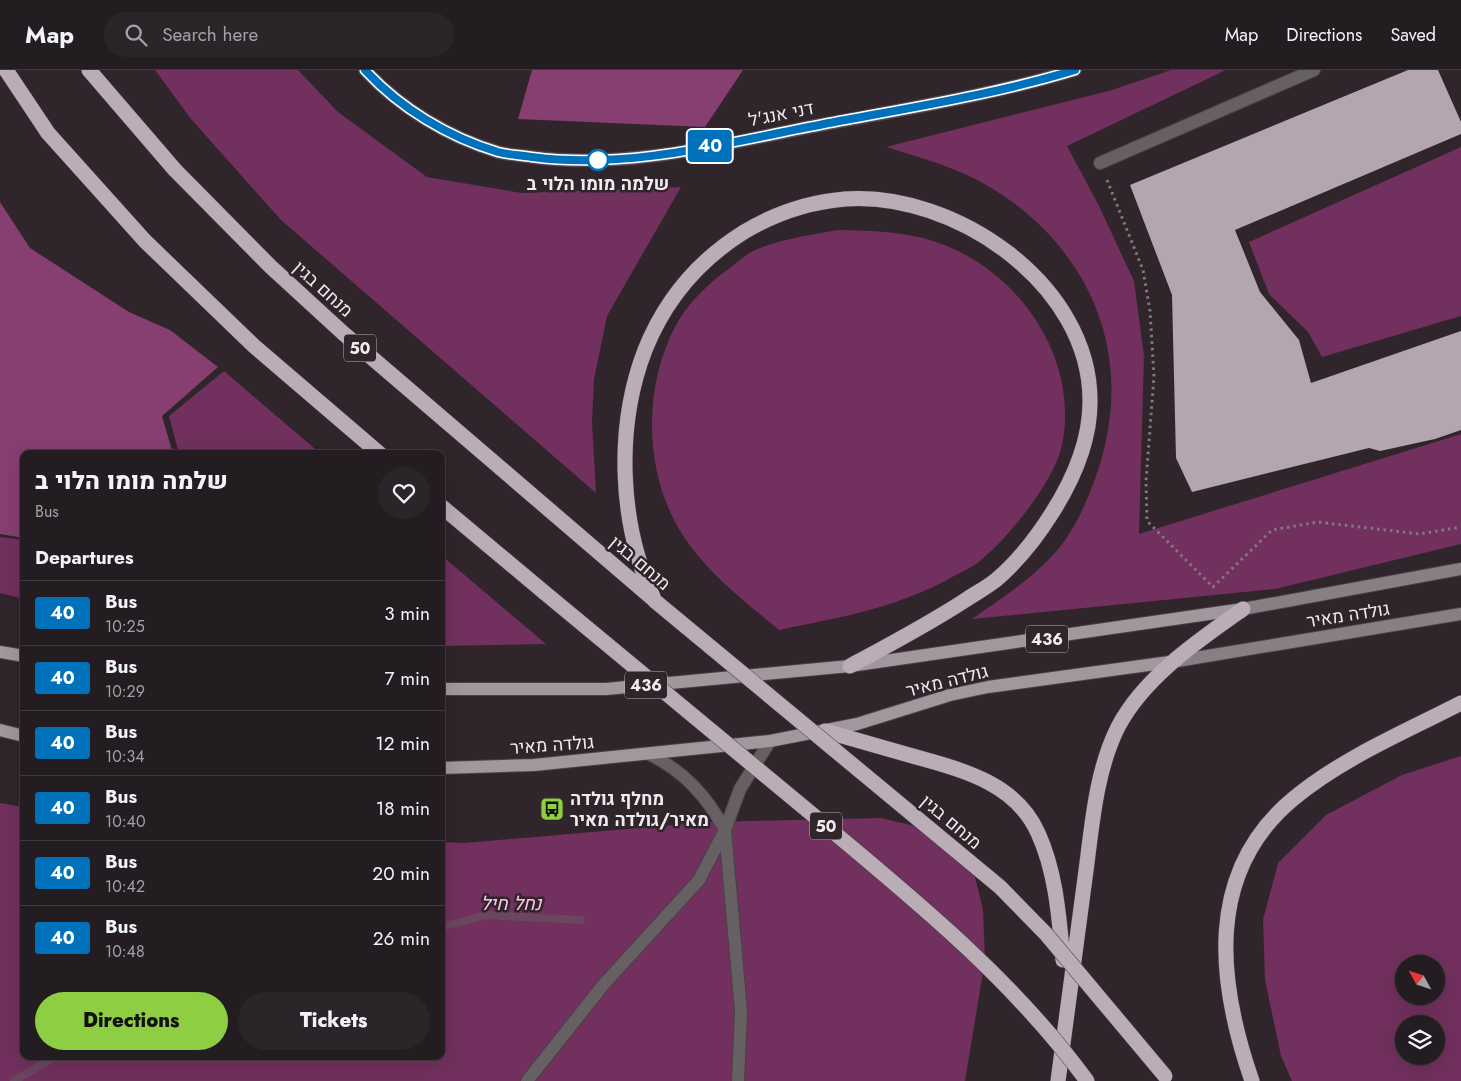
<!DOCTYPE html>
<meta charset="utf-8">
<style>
body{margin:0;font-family:Jost,Heebo,sans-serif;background:#2b2529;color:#f1f3f6;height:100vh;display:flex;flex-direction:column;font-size:19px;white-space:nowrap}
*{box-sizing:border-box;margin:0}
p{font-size:16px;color:#a3a1a5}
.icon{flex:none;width:28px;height:28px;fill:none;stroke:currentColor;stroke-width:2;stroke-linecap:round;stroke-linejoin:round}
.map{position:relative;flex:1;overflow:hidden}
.drawer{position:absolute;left:20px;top:380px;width:425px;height:610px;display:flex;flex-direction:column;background:#231c20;border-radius:10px;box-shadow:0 5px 20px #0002,0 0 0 1px #403a3e}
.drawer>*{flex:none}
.badge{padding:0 10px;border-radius:4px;font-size:18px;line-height:32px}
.needle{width:32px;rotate:310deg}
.fabs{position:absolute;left:1395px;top:885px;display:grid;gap:10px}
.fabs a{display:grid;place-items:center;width:50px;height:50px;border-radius:50%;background:#231c20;box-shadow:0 5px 20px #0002,0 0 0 1px #403a3e;font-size:25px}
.map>.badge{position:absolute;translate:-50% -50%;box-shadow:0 0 0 2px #fff}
h2{padding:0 15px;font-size:19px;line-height:45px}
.round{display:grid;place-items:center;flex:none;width:52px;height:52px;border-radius:26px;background:#2b2529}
.headline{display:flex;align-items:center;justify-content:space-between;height:85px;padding:0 15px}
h1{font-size:24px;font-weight:800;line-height:38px}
.button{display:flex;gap:10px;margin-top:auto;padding:10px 15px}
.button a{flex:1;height:58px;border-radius:30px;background:#8ece43;color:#111;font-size:20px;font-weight:800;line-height:58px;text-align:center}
.button a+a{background:#2b2529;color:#f1f3f6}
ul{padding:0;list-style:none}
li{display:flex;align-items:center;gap:15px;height:65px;padding:0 15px;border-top:1px solid #403a3e}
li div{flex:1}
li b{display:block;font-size:19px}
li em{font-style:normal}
li .badge{min-width:55px;font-weight:700;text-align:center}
header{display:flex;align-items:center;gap:30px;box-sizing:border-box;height:70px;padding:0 25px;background:#231c20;border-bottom:1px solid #403a3e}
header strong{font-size:24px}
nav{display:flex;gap:28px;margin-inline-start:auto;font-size:18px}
.search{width:350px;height:45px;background:#2b2529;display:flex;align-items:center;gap:12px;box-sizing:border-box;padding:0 18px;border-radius:28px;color:#a3a1a5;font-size:19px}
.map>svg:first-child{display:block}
.green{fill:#71305d;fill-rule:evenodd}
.forest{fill:#863f70}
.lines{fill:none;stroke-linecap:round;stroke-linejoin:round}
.stream{stroke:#6a4661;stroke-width:8}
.building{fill:#b4a6ae}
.service-casing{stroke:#4a4146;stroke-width:14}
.minor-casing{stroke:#4a4146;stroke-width:14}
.tertiary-casing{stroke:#4a4146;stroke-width:14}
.secondary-casing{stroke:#4a4146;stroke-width:14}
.primary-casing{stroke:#4a4146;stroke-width:14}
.motorway-casing{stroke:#4a4146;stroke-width:16}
.path{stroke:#81797e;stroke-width:3;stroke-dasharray:2.5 4;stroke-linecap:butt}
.service{stroke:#666063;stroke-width:12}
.minor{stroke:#666063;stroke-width:12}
.tertiary{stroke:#666063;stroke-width:12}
.secondary{stroke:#887f85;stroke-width:12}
.primary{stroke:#a3979e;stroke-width:12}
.motorway{stroke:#bbadb5;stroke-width:15}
.motorway-bridge-casing{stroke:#4a4146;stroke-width:16;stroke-linecap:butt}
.motorway-bridge{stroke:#bbadb5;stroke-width:15}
.line-casing{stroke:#fff;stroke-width:11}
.line{stroke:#0072bc;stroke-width:8}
.stop-dot{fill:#fff;stroke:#0072bc;stroke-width:2.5}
.labels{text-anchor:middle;stroke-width:5;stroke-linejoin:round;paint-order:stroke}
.shield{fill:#2f252b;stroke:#b7afb4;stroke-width:1}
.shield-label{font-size:16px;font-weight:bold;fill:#f1eaee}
.street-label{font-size:18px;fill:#f1eaee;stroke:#2f252b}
.stop-label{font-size:18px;font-weight:bold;fill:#f1eaee;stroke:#2f252b}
.poi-label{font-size:18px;font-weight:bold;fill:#f1eaee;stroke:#2f252b;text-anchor:start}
.water-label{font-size:19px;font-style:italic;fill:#fec0e7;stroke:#2f252b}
</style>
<header>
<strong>Map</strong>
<div class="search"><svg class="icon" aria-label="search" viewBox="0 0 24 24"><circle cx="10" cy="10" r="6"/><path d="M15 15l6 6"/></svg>Search here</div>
<nav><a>Map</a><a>Directions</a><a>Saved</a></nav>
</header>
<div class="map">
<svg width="1461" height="1011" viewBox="0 0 1461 1011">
<rect width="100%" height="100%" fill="#2f252b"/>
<!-- green -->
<path class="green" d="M155 0H298L338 42 427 107 522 123 681 117 607 246 594 309 592 353 596 423 281 150 191 49Z
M1171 0H1226L1067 76 1099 136 1134 211 1144 286 1139 464 1461 364V474L1275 519 972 549C1002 528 1035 507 1059 478 1080 453 1098 406 1105 375 1130 268 1081 171 988 116 956 97 921 88 886 77L1112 20Z
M1461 77V246L1322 287 1308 262 1269 224 1249 172Z
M839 160C871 161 905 161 936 172 1018 199 1080 288 1062 375 1054 412 1009 467 980 491 973 497 963 501 954 506 898 538 841 547 779 560 748 534 715 509 691 477 644 416 640 322 676 255 687 234 708 214 727 200 735 194 743 187 751 182 779 169 809 165 839 160Z
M224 301 321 384H179L169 346Z
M0 467 24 470V529L0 523Z
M441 485 546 574 441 576Z
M1461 686V1011H1292L1281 986 1265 910 1263 850 1278 793 1326 745 1402 705ZM1404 894H1436V926H1404ZM1404 954H1436V986H1404Z
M0 733 24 737V986H441V772L465 773 708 752 881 748 923 758 974 803 983 840 985 890 965 1011H0Z"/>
<!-- forest -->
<path class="forest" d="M532 0H743L705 57 518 49Z
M0 132 30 178 129 242 170 260 218 297 162 346 173 384H24V468L0 464Z"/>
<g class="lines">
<!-- stream -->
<path class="stream" d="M441 857 486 845 581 850
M14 1011 56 986"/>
</g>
<!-- building -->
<path class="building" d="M1408 0H1438L1461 52V64L1235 160 1260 222 1299 270 1311 313 1461 261V360L1435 369 1380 381 1369 378 1192 422 1176 388 1172 225 1130 115Z"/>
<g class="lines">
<!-- service casing -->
<g class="service-casing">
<path id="service" d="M1100 93 1314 0
M725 760 741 941 738 1011"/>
</g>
<!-- minor casing -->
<g class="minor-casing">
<path id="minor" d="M651 685C685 702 707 727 725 760
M527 1011 604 914 699 810 725 760 740 719 770 671"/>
</g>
<!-- tertiary casing -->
<g class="tertiary-casing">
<path id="tertiary" d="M365 0C400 38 448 67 498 82 509 85 521 85 532 87 628 100 726 73 820 55 905 39 992 25 1075 0"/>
</g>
<!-- secondary casing -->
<g class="secondary-casing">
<path id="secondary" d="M1243 539 1461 499
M1177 591 1461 544"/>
</g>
<!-- primary casing -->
<g class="primary-casing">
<path id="primary" d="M0 582 24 586
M441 619H606L850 596 1243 539
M0 660 24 666
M441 698 534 695 770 671 857 654 950 625 988 617 1177 591"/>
</g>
<!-- motorway casing -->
<g class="motorway-casing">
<path id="motorway" d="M6 0 48 63 145 171 254 276 380 384
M89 0 175 100 271 197 343 263 652 528
M441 436 545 523
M655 531C619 456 615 358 645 280 665 230 699 190 744 162 774 144 809 132 845 129 954 121 1091 214 1090 332 1090 372 1073 410 1052 443 1037 467 1017 492 996 510 986 518 974 524 964 531 927 555 889 575 850 596
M825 661C853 669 881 677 909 685 958 699 1015 711 1038 763 1056 802 1059 847 1063 890
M1058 1011C1067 943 1076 876 1085 808 1092 758 1095 703 1118 657 1144 607 1199 570 1243 539
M1252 1011C1218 913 1204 803 1293 729 1342 688 1405 662 1461 633"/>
</g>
<!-- path -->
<path class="path" d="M1107 110 1143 200 1150 241 1154 306 1146 411 1147 451 1213 517 1272 460 1318 452 1419 464 1461 457"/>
<!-- service -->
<use href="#service" class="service"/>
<!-- minor -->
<use href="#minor" class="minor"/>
<!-- tertiary -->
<use href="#tertiary" class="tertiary"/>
<!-- secondary -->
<use href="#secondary" class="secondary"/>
<!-- primary -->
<use href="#primary" class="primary"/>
<!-- motorway -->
<use href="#motorway" class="motorway"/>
<!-- motorway-bridge casing -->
<g class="motorway-bridge-casing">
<path id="motorway-bridge" d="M545 523C634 597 723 671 813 745 910 826 1012 908 1087 1011
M655 531 1000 817 1046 864 1165 1006"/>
</g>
<!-- motorway-bridge -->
<use href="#motorway-bridge" class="motorway-bridge"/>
</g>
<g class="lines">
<!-- line casing -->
<g class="line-casing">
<path id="line" d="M365 0C400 38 448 67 498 82 509 85 521 85 532 87 629 100 729 72 824 54 908 38 993 25 1075 0"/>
</g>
<!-- line -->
<use href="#line" class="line"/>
</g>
<!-- icons -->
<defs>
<g id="bus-square" transform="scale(1.25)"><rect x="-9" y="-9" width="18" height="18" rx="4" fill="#8ece43" stroke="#2f252b"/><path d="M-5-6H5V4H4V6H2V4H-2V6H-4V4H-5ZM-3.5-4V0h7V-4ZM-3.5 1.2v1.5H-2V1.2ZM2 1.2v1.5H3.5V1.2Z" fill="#111"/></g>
</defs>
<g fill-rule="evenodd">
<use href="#bus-square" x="552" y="739"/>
</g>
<!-- markers -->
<circle class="stop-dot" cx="598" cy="90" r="10"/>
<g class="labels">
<!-- shield labels -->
<g class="shield">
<rect x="344" y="264.5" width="32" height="27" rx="4"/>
<rect x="1026" y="555.5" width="42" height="27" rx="4"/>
<rect x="625" y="601.5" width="42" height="27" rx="4"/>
<rect x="810" y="742.5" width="32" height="27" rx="4"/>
</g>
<g class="shield-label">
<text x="360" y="284">50</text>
<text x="1047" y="575">436</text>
<text x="646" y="621">436</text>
<text x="826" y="762">50</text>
</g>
<!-- street labels -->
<g class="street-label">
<text transform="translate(781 44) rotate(-11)" y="6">דני אנג'ל</text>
<text transform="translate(323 219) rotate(42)" y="6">מנחם בגין</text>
<text transform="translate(640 493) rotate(40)" y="6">מנחם בגין</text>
<text transform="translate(1348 545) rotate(-9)" y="6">גולדה מאיר</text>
<text transform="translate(947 611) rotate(-14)" y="6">גולדה מאיר</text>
<text transform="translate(552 675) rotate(-4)" y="6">גולדה מאיר</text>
<text transform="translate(951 752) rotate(40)" y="6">מנחם בגין</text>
</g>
<!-- stop labels -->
<g class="stop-label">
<text x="598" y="120">שלמה מומו הלוי ב</text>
</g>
<!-- poi labels -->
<g class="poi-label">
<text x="570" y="735">מחלף גולדה<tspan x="570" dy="21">מאיר/גולדה מאיר</tspan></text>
</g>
<!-- water labels -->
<g class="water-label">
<text x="511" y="840">נחל חיל</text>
</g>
</g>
</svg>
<div class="fabs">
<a><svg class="needle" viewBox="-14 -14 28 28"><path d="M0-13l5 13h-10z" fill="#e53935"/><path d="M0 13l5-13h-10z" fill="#a3a1a5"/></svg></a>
<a><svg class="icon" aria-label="layers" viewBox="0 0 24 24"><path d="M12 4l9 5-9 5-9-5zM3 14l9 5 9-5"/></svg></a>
</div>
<b class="badge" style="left:710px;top:76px;background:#0072bc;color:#fff">40</b>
<section class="drawer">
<div class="headline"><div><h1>שלמה מומו הלוי ב</h1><p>Bus</p></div><a class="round"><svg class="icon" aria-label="heart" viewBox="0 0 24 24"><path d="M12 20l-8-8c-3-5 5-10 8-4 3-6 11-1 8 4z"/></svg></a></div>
<h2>Departures</h2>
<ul>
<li><span class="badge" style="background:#0072bc;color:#fff">40</span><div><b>Bus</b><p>10:25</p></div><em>3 min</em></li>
<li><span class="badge" style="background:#0072bc;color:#fff">40</span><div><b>Bus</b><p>10:29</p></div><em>7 min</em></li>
<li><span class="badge" style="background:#0072bc;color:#fff">40</span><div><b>Bus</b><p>10:34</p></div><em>12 min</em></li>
<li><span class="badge" style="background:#0072bc;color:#fff">40</span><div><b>Bus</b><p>10:40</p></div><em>18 min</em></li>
<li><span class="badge" style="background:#0072bc;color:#fff">40</span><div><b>Bus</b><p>10:42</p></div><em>20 min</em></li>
<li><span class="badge" style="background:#0072bc;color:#fff">40</span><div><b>Bus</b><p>10:48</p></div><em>26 min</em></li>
</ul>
<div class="button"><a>Directions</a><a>Tickets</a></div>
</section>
</div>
